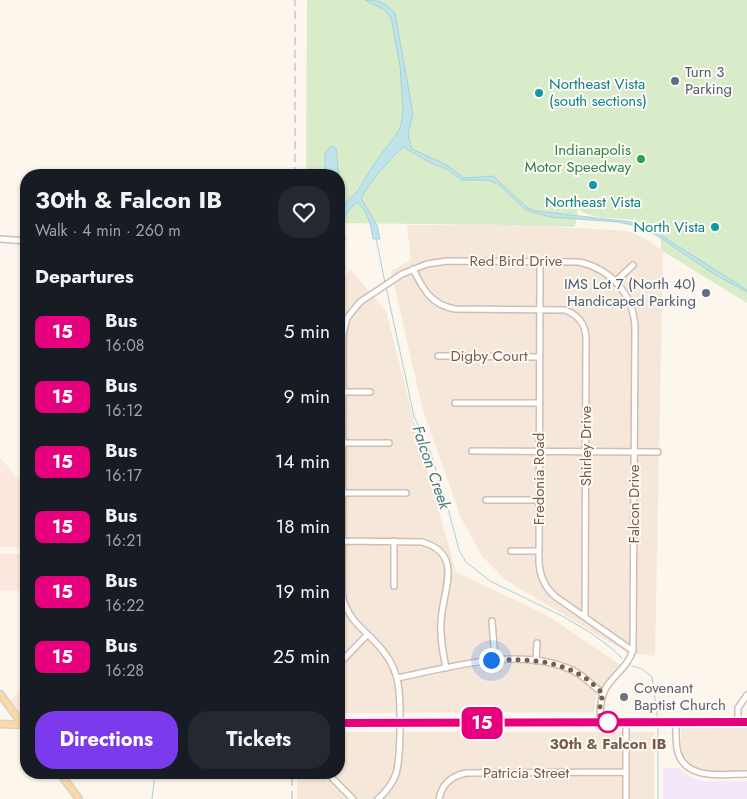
<!DOCTYPE html>
<meta charset="utf-8">
<style>
body{margin:0;font-family:Jost,sans-serif;background:#242831;color:#f1f3f6;height:100vh;display:flex;flex-direction:column;font-size:19px;white-space:nowrap}
*{box-sizing:border-box;margin:0}
p{font-size:16px;color:#9ea1a6}
.icon{flex:none;width:28px;height:28px;fill:none;stroke:currentColor;stroke-width:2;stroke-linecap:round;stroke-linejoin:round}
.map{position:relative;flex:1;overflow:hidden}
.drawer{position:absolute;left:20px;top:169px;width:325px;height:610px;display:flex;flex-direction:column;background:#171b24;border-radius:20px;box-shadow:0 1px 4px #0004}
.drawer>*{flex:none}
.badge{padding:0 10px;border-radius:8px;font-size:18px;line-height:32px}
.you{position:absolute;width:25px;height:25px;margin:-12px;border:4px solid #fff;border-radius:50%;background:#1a73e8;box-shadow:0 0 0 8px #1a73e833}
.map>.badge{position:absolute;translate:-50% -50%;box-shadow:0 0 0 2px #fff}
h2{padding:0 15px;font-size:19px;line-height:45px}
.round{display:grid;place-items:center;flex:none;width:52px;height:52px;border-radius:20px;background:#242831}
.summary{display:flex;align-items:center;justify-content:space-between;height:85px;padding:0 15px}
h1{font-size:24px;font-weight:700;line-height:38px}
.cta{display:flex;gap:10px;margin-top:auto;padding:10px 15px}
.cta a{flex:1;height:58px;border-radius:20px;background:#7c3aed;color:#fff;font-size:20px;font-weight:700;line-height:58px;text-align:center}
.cta a+a{background:#242831;color:#f1f3f6}
ul{padding:0;list-style:none}
li{display:flex;align-items:center;gap:15px;height:65px;padding:0 15px}
li div{flex:1}
li b{display:block;font-size:19px}
li em{font-style:normal}
li .badge{min-width:55px;font-weight:700;text-align:center}
.map>svg:first-child{display:block}
.residential{fill:#f5e8da}
.commercial{fill:#fde8e0}
.education{fill:#f3e8fa}
.green{fill:#d8ecc9}
.water{fill:#bfe3e8;stroke:#a5d3da}
.lines{fill:none;stroke-linecap:round;stroke-linejoin:round}
.stream{stroke:#a5d3da;stroke-width:1}
.minor-casing{stroke:#d1beb0;stroke-width:8}
.major-casing{stroke:#dad1cd;stroke-width:9}
.minor{stroke:#fff;stroke-width:5}
.major{stroke:#fbd9a5;stroke-width:6}
.rail{stroke:#b9a8c9;stroke-width:1;stroke-dasharray:8 5;stroke-linecap:butt}
.line-casing{stroke:#fff;stroke-width:11}
.line{stroke:#e6007e;stroke-width:8}
.walk{stroke:#7a5c4d;stroke-width:5;stroke-dasharray:0 9}
.service-dot{fill:#5c6f8a;stroke:#fffaf3;stroke-width:2}
.culture-dot{fill:#0f9aa8;stroke:#fffaf3;stroke-width:2}
.leisure-dot{fill:#2e9e5b;stroke:#fffaf3;stroke-width:2}
.worship-dot{fill:#6b7280;stroke:#fffaf3;stroke-width:2}
.stop-dot{fill:#fff;stroke:#e6007e;stroke-width:2.5}
.labels{text-anchor:middle;stroke-width:4;stroke-linejoin:round;paint-order:stroke}
.service-label{font-size:15px;fill:#4e5e75;stroke:#fffaf3;text-anchor:start}
.culture-label{font-size:15px;fill:#0d838f;stroke:#fffaf3;text-anchor:start}
.leisure-label{font-size:15px;fill:#27864d;stroke:#fffaf3;text-anchor:end}
.street-label{font-size:15px;fill:#7a5c4d;stroke:#fffaf3}
.worship-label{font-size:15px;fill:#5b616d;stroke:#fffaf3;text-anchor:start}
.stop-label{font-size:15px;font-weight:bold;fill:#7a5c4d;stroke:#fffaf3}
.water-label{font-size:16px;font-style:italic;fill:#437c86;stroke:#fffaf3}
</style>
<div class="map">
<svg width="747" height="799" viewBox="0 0 747 799">
<rect width="100%" height="100%" fill="#fdf6ec"/>
<!-- residential -->
<path class="residential" d="M407 225H509L616 230 632 232 651 242 663 251 655 656 628 653 504 579 482 556 461 518 422 407 391 271 411 260Z
M351 270 386 311 416 429 456 572 548 616 621 665 596 697 594 712 339 713V282Z
M681 727H747V771H702L692 768 685 762 681 753Z
M339 732H654V799H297V773L339 772Z"/>
<!-- commercial -->
<path class="commercial" d="M0 457 26 489V547H0Z
M0 554H26V591L0 590Z
M26 687V716L21 714 10 700Z"/>
<!-- education -->
<path class="education" d="M663 768H679L690 777 704 781H747V799H663Z"/>
<!-- green -->
<path class="green" d="M307 0H747V303L661 250V233C653 228 645 223 636 221 620 217 590 220 578 209L575 227 509 225 339 223V175H306Z"/>
<!-- water -->
<path class="water" d="M365 0C379 0 385 3 395 13L413 114 408 134 412 149 447 165 464 178 493 176 529 209 536 211 631 222 656 232 747 290V292L714 274 659 237 641 227 618 222 551 217 535 213 526 210 498 184 488 180H462L447 169 431 163 403 147C387 163 372 179 361 198L377 225 380 239H373C371 226 368 209 356 202L343 218 345 240 342 257 339 256V214L346 202 357 192 374 164 398 132 401 125 403 109 400 66 391 18 385 10Z
M330 146 336 148 339 177V180V175H325V154Z"/>
<g class="lines">
<!-- stream -->
<path class="stream" d="M376 238 385 283
M386 287 414 416 430 451 449 512 459 550 466 562 490 581 562 616 591 633 610 647 622 658
M632 666 642 669 652 677 658 721
M152 799 154 781 156 772
M658 799V725"/>
<!-- minor casing -->
<g class="minor-casing">
<path id="minor" d="M0 239 26 241
M540 261 539 563C540 577 545 588 556 597L633 651
M413 269C423 289 431 305 455 309L565 310C578 315 585 323 586 337L585 617
M616 281 633 265
M438 356 540 357
M342 392H370
M455 403H540
M342 443H389
M472 451 658 452
M342 493H406
M486 500H539
M342 541 422 542C465 554 442 591 441 622 440 638 443 653 446 668
M511 551H539
M394 586V541
M492 621 495 660
M536 661 537 643
M339 664 367 635
M397 678C451 667 520 646 572 670 585 676 592 686 603 693
M626 722V799
M675 722C677 732 675 743 678 753 687 781 724 774 747 774
M738 722V708L747 695
M333 779 353 799
M378 799C386 792 392 784 396 774 401 757 401 701 398 683 396 674 393 665 388 658 373 633 348 626 342 594L343 335 347 318 360 302 402 274 427 264 447 261 579 262C611 269 633 294 635 327L633 649C630 663 619 671 611 681 600 693 600 707 600 722
M439 799C442 784 451 776 466 773L626 772"/>
</g>
<!-- major casing -->
<g class="major-casing">
<path id="major" d="M0 694 26 729
M339 723 747 722
M0 724 25 725
M59 772 79 799"/>
</g>
<!-- minor -->
<use href="#minor" class="minor"/>
<!-- major -->
<use href="#major" class="major"/>
<!-- rail -->
<path class="rail" d="M295 175V0
M292 799V772"/>
</g>
<g class="lines">
<!-- line casing -->
<g class="line-casing">
<path id="line" d="M339 723 747 722"/>
</g>
<!-- line -->
<use href="#line" class="line"/>
<!-- walk -->
<path class="walk" d="M491 660C523 659 554 659 582 676 590 680 596 688 603 693L600 706V722H608"/>
</g>
<!-- markers -->
<g class="service-dot">
<circle cx="675" cy="81" r="5"/>
<circle cx="706" cy="293" r="5"/>
</g>
<g class="culture-dot">
<circle cx="539" cy="93" r="5"/>
<circle cx="593" cy="185" r="5"/>
<circle cx="715" cy="227" r="5"/>
</g>
<circle class="leisure-dot" cx="641" cy="159" r="5"/>
<circle class="worship-dot" cx="624" cy="697" r="5"/>
<circle class="stop-dot" cx="608" cy="722" r="10"/>
<g class="labels">
<!-- service labels -->
<g class="service-label">
<text x="685" y="77">Turn 3<tspan x="685" dy="17">Parking</tspan></text>
<text x="696" y="289" text-anchor="end">IMS Lot 7 (North 40)<tspan x="696" dy="17">Handicaped Parking</tspan></text>
</g>
<!-- culture labels -->
<g class="culture-label">
<text x="549" y="89">Northeast Vista<tspan x="549" dy="17">(south sections)</tspan></text>
<text x="593" y="207" text-anchor="middle">Northeast Vista</text>
<text x="705" y="232" text-anchor="end">North Vista</text>
</g>
<!-- leisure labels -->
<g class="leisure-label">
<text x="631" y="155">Indianapolis<tspan x="631" dy="17">Motor Speedway</tspan></text>
</g>
<!-- street labels -->
<g class="street-label">
<text x="516" y="266">Red Bird Drive</text>
<text x="489" y="361">Digby Court</text>
<text transform="translate(586 446) rotate(-90)" y="5">Shirley Drive</text>
<text transform="translate(539 479) rotate(-90)" y="5">Fredonia Road</text>
<text transform="translate(634 504) rotate(-90)" y="5">Falcon Drive</text>
<text x="526" y="778">Patricia Street</text>
</g>
<!-- worship labels -->
<g class="worship-label">
<text x="634" y="693">Covenant<tspan x="634" dy="17">Baptist Church</tspan></text>
</g>
<!-- stop labels -->
<g class="stop-label">
<text x="608" y="749">30th &amp; Falcon IB</text>
</g>
<!-- water labels -->
<g class="water-label">
<text transform="translate(432 467) rotate(71)" y="6">Falcon Creek</text>
</g>
</g>
</svg>
<div class="you" style="left:491px;top:660px"></div>
<b class="badge" style="left:482px;top:723px;background:#e6007e;color:#fff">15</b>
<section class="drawer">
<div class="summary"><div><h1>30th &amp; Falcon IB</h1><p>Walk · 4 min · 260 m</p></div><a class="round"><svg class="icon" aria-label="heart" viewBox="0 0 24 24"><path d="M12 20l-8-8c-3-5 5-10 8-4 3-6 11-1 8 4z"/></svg></a></div>
<h2>Departures</h2>
<ul>
<li><span class="badge" style="background:#e6007e;color:#fff">15</span><div><b>Bus</b><p>16:08</p></div><em>5 min</em></li>
<li><span class="badge" style="background:#e6007e;color:#fff">15</span><div><b>Bus</b><p>16:12</p></div><em>9 min</em></li>
<li><span class="badge" style="background:#e6007e;color:#fff">15</span><div><b>Bus</b><p>16:17</p></div><em>14 min</em></li>
<li><span class="badge" style="background:#e6007e;color:#fff">15</span><div><b>Bus</b><p>16:21</p></div><em>18 min</em></li>
<li><span class="badge" style="background:#e6007e;color:#fff">15</span><div><b>Bus</b><p>16:22</p></div><em>19 min</em></li>
<li><span class="badge" style="background:#e6007e;color:#fff">15</span><div><b>Bus</b><p>16:28</p></div><em>25 min</em></li>
</ul>
<div class="cta"><a>Directions</a><a>Tickets</a></div>
</section>
</div>
